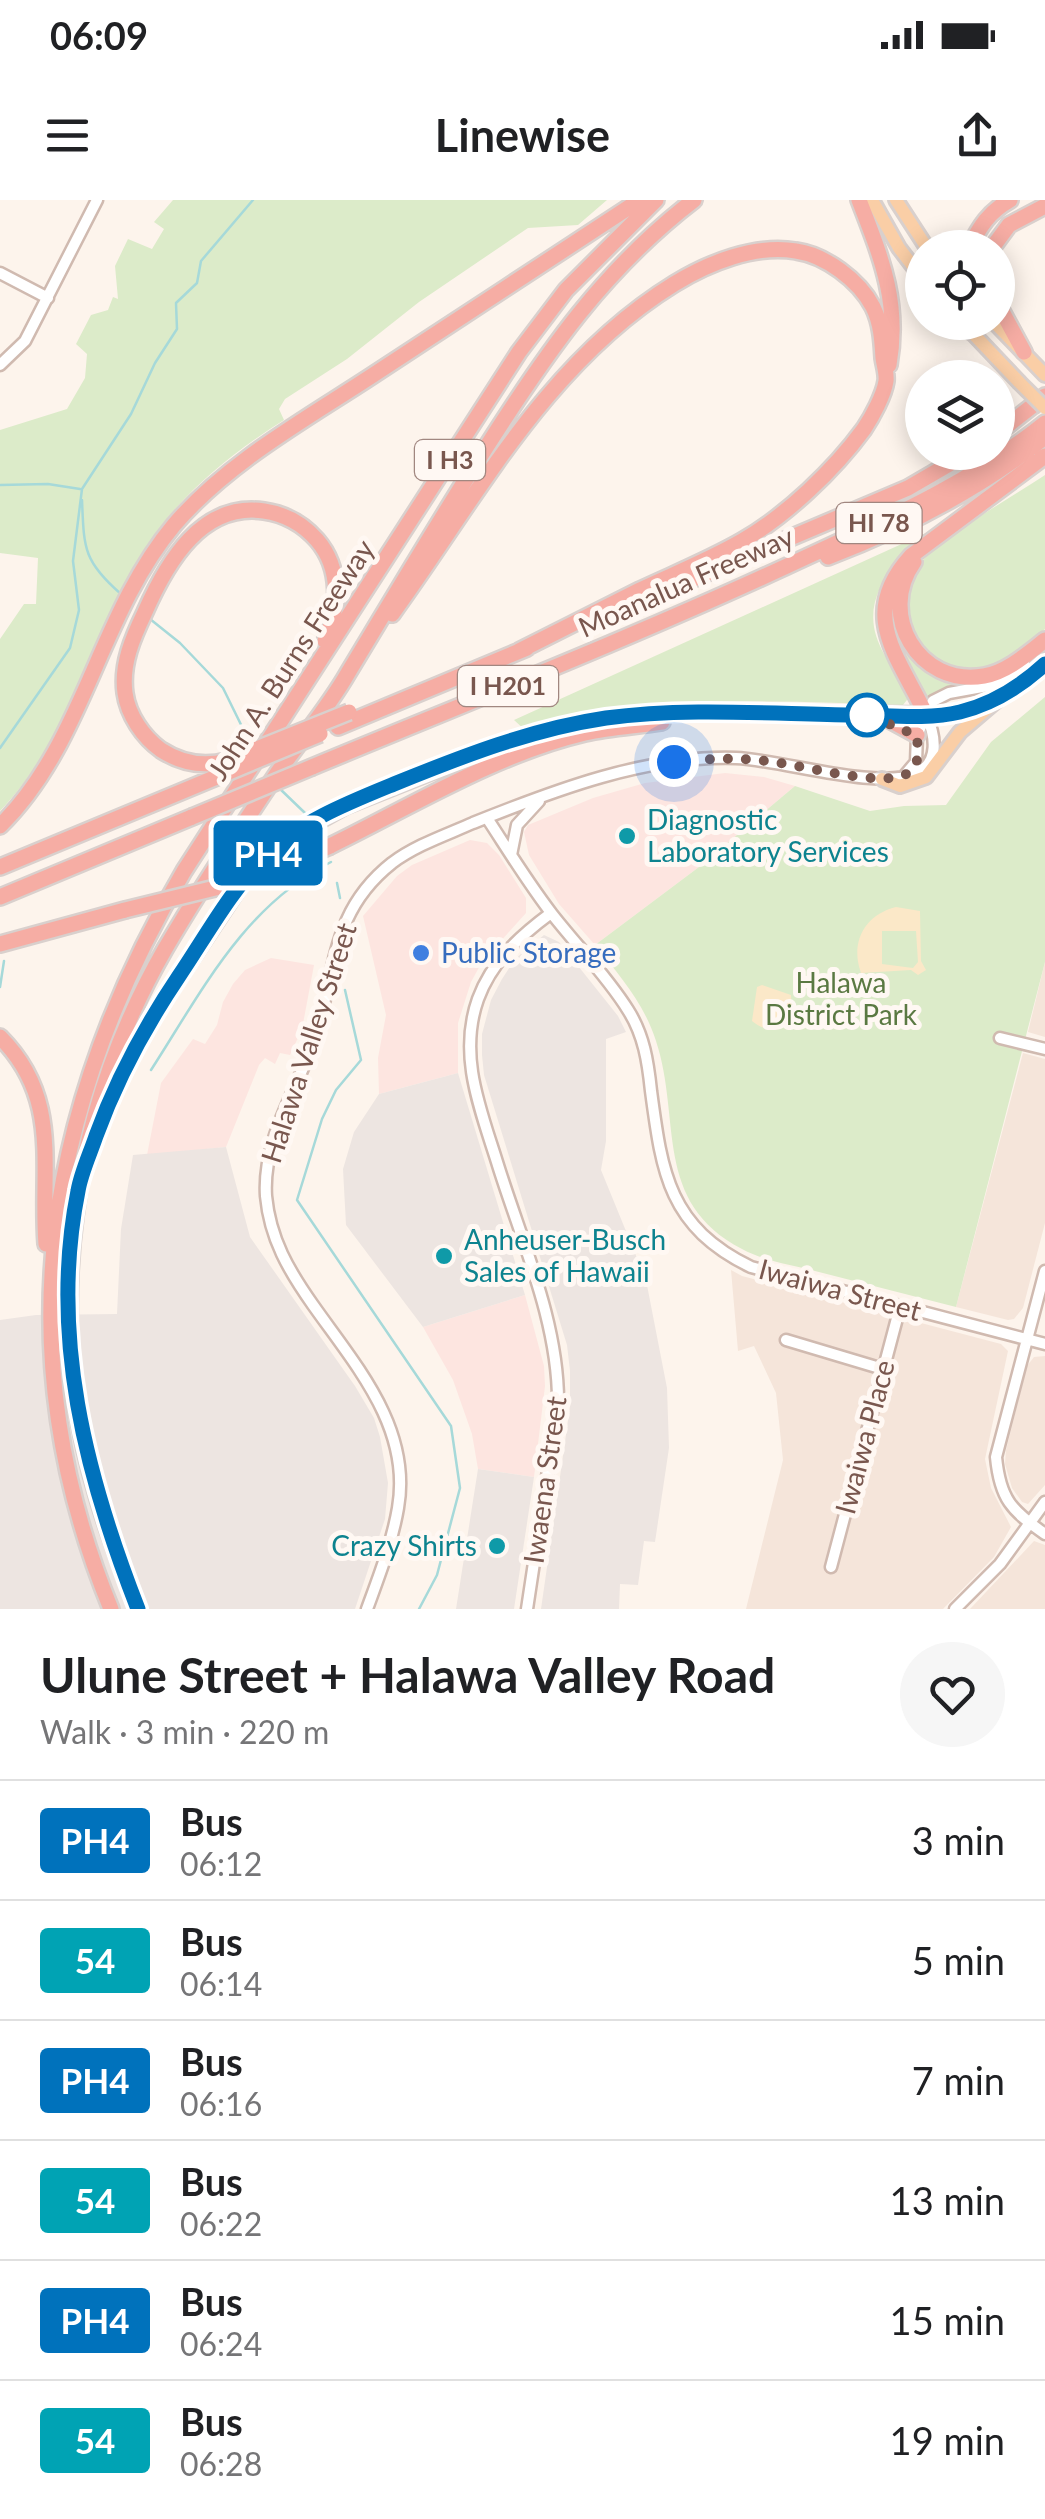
<!DOCTYPE html>
<meta charset="utf-8">
<style>
body{margin:0;font-family:Lato,sans-serif;background:#f6f6f6;color:#202124;height:100vh;display:flex;flex-direction:column;font-size:38px;white-space:nowrap}
*{box-sizing:border-box;margin:0}
p{font-size:32px;color:#757577}
.icon{flex:none;width:55px;height:55px;fill:none;stroke:currentColor;stroke-width:2;stroke-linecap:round;stroke-linejoin:round}
.map{position:relative;height:1409px;overflow:hidden}
.drawer{display:flex;flex-direction:column;background:#fff;flex:1}
.drawer>*{flex:none}
.badge{padding:0 20px;border-radius:8px;font-size:35px;line-height:65px}
.buttons{position:absolute;left:905px;top:30px;display:grid;gap:20px}
.buttons a{display:grid;place-items:center;width:110px;height:110px;border-radius:50%;background:#fff;box-shadow:0 5px 25px #0003;font-size:50px}
.you{position:absolute;width:50px;height:50px;margin:-25px;border:8px solid #fff;border-radius:50%;background:#1a73e8;box-shadow:0 0 0 15px #1a73e833}
.map>.badge{position:absolute;translate:-50% -50%;box-shadow:0 0 0 5px #fff}
.round{display:grid;place-items:center;flex:none;width:105px;height:105px;border-radius:52px;background:#f6f6f6}
.head{display:flex;align-items:center;justify-content:space-between;height:170px;padding:0 40px}
h1{font-size:48px;font-weight:700;line-height:75px}
ul{padding:0;list-style:none}
li{display:flex;align-items:center;gap:30px;height:120px;padding:0 40px;border-top:2px solid #e0e0e0}
li div{flex:1}
li b{display:block;font-size:38px}
li em{font-style:normal}
li .badge{min-width:110px;font-weight:700;text-align:center}
.status{display:flex;justify-content:space-between;align-items:center;height:70px;padding:0 50px;background:#fff;direction:ltr}
.status svg{height:28px;fill:currentColor}
header{display:flex;justify-content:space-between;align-items:center;height:130px;padding:0 40px;background:#fff;font-size:45px;font-weight:700}
.map>svg:first-child{display:block}
.residential{fill:#f5e5da}
.commercial{fill:#fde5e0}
.industrial{fill:#ede5e1}
.green{fill:#dcebc9}
.sand{fill:#fbe8c8;fill-rule:evenodd}
.lines{fill:none;stroke-linecap:round;stroke-linejoin:round}
.stream{stroke:#a6d9d9;stroke-width:2.5}
.minor-casing{stroke:#d0bab0;stroke-width:15}
.major-casing{stroke:#d9d0cd;stroke-width:18}
.highway-casing{stroke:#d9d0cd;stroke-width:20}
.minor{stroke:#fff;stroke-width:10}
.major{stroke:#facea6;stroke-width:12}
.highway{stroke:#f6ada4;stroke-width:15}
.major-bridge-casing{stroke:#d9d0cd;stroke-width:18;stroke-linecap:butt}
.highway-bridge-casing{stroke:#d9d0cd;stroke-width:20;stroke-linecap:butt}
.major-bridge{stroke:#facea6;stroke-width:12}
.highway-bridge{stroke:#f6ada4;stroke-width:15}
.line-casing{stroke:#fff;stroke-width:22}
.line{stroke:#0072bc;stroke-width:15}
.walk{stroke:#79574e;stroke-width:10;stroke-dasharray:0 18}
.stop-dot{fill:#fff;stroke:#0072bc;stroke-width:5}
.culture-dot{fill:#0f9aa8;stroke:#fff8f3;stroke-width:4}
.shop-dot{fill:#3f7fe0;stroke:#fff8f3;stroke-width:4}
.labels{text-anchor:middle;stroke-width:10;stroke-linejoin:round;paint-order:stroke}
.shield{fill:#fff8f3;stroke:#a18780;stroke-width:2.5}
.shield-label{font-size:25px;font-weight:bold;fill:#79574e}
.street-label{font-size:28px;fill:#79574e;stroke:#fff8f3}
.culture-label{font-size:28px;fill:#0d838f;stroke:#fff8f3;text-anchor:start}
.shop-label{font-size:28px;fill:#366cbe;stroke:#fff8f3;text-anchor:start}
.park-label{font-size:28px;fill:#5a7942;stroke:#fff8f3}
</style>
<div class="status"><b>06:09</b><svg viewBox="0 0 49 12"><path d="M0 12V9h3v3zM5 12V6h3v6zM10 12V3h3v9zM15 12V0h3v12zM26 1h20v11H26zM47 4h2v5h-2z"/></svg></div>
<header><svg class="icon" aria-label="menu" viewBox="0 0 24 24"><path d="M4 6h16M4 12h16M4 18h16"/></svg>Linewise<svg class="icon" aria-label="share" viewBox="0 0 24 24"><path d="M12 15V3M7 8l5-5 5 5M5 13v7h14v-7"/></svg></header>
<div class="map">
<svg width="1045" height="1409" viewBox="0 0 1045 1409">
<rect width="100%" height="100%" fill="#fdf4ec"/>
<!-- residential -->
<path class="residential" d="M1045 762V837L1028 832Z
M1023 853 1045 859V1023L1023 1108 1014 1119 1008 1120 956 1107Z
M731 1070 742 1076 1001 1144 1008 1151 985 1259 991 1288 1011 1327 994 1357 943 1409H746L783 1260 776 1193 754 1146 738 1151Z
M1045 1156V1285L1028 1304 1022 1302 1012 1288 1005 1264 1006 1250 1027 1166 1034 1157Z
M1034 1341 1045 1345V1409H970Z"/>
<!-- commercial -->
<path class="commercial" d="M725 573 764 577 795 586 699 667 595 745 559 704 529 655 524 632 528 625 593 598 645 583Z
M470 640 487 643 499 655 526 698V713L482 762 471 782 458 823V873L379 894 378 858 386 815 363 716 397 676 412 665Z
M271 758 314 765 302 829 290 855 280 853 275 864 265 858 259 865 226 947 147 955 161 883 193 839 205 844 217 825 223 802 233 784 245 770Z
M525 1095 544 1166 545 1186 534 1277 478 1269 472 1234 453 1180 423 1127Z"/>
<!-- industrial -->
<path class="industrial" d="M544 735 559 742 618 816 626 832 606 839V941L601 970 646 1080 667 1188 669 1248 655 1342 644 1341 638 1385 620 1384 619 1409H541L570 1207V1171L567 1145 484 875 482 855V834L491 800 502 779 515 759Z
M458 873 525 1095 423 1127 346 1025 343 969 354 932 379 894Z
M226 947 250 1037 355 1186 374 1218 380 1237 388 1283 385 1319 355 1409H0V1120L36 1115 117 1114 121 1029 133 955Z
M478 1269 534 1277 514 1409H456Z"/>
<!-- green -->
<path class="green" d="M173 0H607L578 25 528 28 419 102 347 159 285 199 279 209 284 220C222 259 168 305 132 370 86 451 66 543 0 611V439L24 404H36L38 358 0 353V230L67 209 85 178 87 154 76 144 91 115 108 110 113 97 118 99 115 66 128 39 152 49 164 29 154 22Z
M1045 275V429C1029 447 1000 471 975 472 921 473 883 405 920 363 945 334 1011 298 1045 275Z
M939 327C909 352 867 382 874 427 878 451 898 475 910 496L903 505C772 501 653 493 526 531L514 520Z
M894 407C897 452 918 464 955 482V486L943 488 925 499C909 471 883 441 894 407Z
M1045 497V762L956 1107C909 1095 862 1083 815 1071 791 1065 764 1061 742 1049 652 1002 682 920 656 841 644 803 619 775 595 745L699 667 795 586 870 611 904 606 946 605 991 542Z"/>
<!-- sand -->
<path class="sand" d="M896 707 920 711 921 761 926 770 918 775 911 770 861 773C850 743 864 715 896 707ZM882 731H916L918 762 913 768 882 764Z
M762 785 791 795 792 816C781 831 766 833 752 821L757 787Z"/>
<g class="lines">
<!-- stream -->
<path class="stream" d="M0 285 48 284 80 289
M82 300C84 348 83 361 121 394
M150 419 180 443 223 488 250 543
M0 548 70 448 79 410 73 361 82 289 131 214 155 163 177 129 176 103 197 83 201 61 253 0
M278 587 305 613
M321 634 326 643
M337 683 340 698
M0 787 4 761
M345 790 361 860 336 890 322 919 297 1000 451 1226 460 1288 437 1375 419 1409
M151 870C202 791 244 706 331 662"/>
<!-- minor casing -->
<g class="minor-casing">
<path id="minor" d="M0 73 48 98
M0 165 25 141 97 0
M905 575 916 562 917 535 933 501 949 493 993 485 1024 464
M487 618C508 650 528 683 552 714 577 746 607 776 628 810 644 835 648 862 651 891 662 974 669 1027 751 1067L1045 1144
M511 655 517 625 539 601
M1000 838 1045 849
M1045 1071 996 1257C1000 1299 1011 1310 1045 1334
M786 1140 883 1169
M831 1367 900 1107
M367 1409C379 1376 392 1343 398 1308 412 1228 356 1166 313 1105 289 1071 270 1039 266 996 262 933 304 882 319 824 336 760 335 708 392 663 416 645 446 635 473 623 555 590 647 555 736 558 782 560 877 590 915 574 941 563 935 534 926 515
M527 1409 558 1204C559 1122 521 1040 497 962 480 908 458 855 478 799 492 761 520 736 551 713
M955 1409 1000 1364 1045 1302"/>
</g>
<!-- major casing -->
<g class="major-casing">
<path id="major" d="M872 0 899 48 922 78
M896 0 927 48
M994 122 1045 175
M964 124 1019 182
M926 515C973 513 1011 496 1045 465
M882 579 900 586 926 577 960 532 1001 497"/>
</g>
<!-- highway casing -->
<g class="highway-casing">
<path id="highway" d="M859 0C881 57 900 102 889 165
M969 48C980 26 989 12 1010 0
M992 48 1009 25 1045 6
M998 104 1024 152
M966 122 970 131
M998 233 1045 196
M828 357C906 327 980 289 1045 237
M914 362C877 414 918 487 984 476 1007 472 1027 454 1045 440
M627 407 908 288 970 252
M392 414C477 297 546 163 674 84 708 63 755 44 796 51 825 55 859 80 873 107 881 123 882 141 883 158 884 165 887 174 886 181 884 195 872 217 864 229 834 270 787 315 742 341 709 360 674 374 640 390 600 410 559 431 519 451
M884 517 917 535
M338 527 527 448
M227 561C204 567 181 563 161 550 143 537 128 515 125 493 121 464 133 437 145 412 167 362 202 302 264 311 285 314 303 324 317 340 342 369 339 409 325 441
M312 567C471 501 631 438 787 366 877 324 967 286 1045 223
M0 626C85 542 98 416 174 325 226 264 301 222 367 179 458 119 549 60 640 0
M330 646C412 606 496 554 585 533 610 527 637 526 662 522
M0 667 219 576
M0 697 192 617
M0 744 125 710
M0 837C62 899 40 967 46 1044
M108 902 138 839 245 678 282 641 345 606 493 547 534 533 605 519 679 512 926 515C899 457 857 415 911 356L1045 256
M111 1409C5 1151 45 907 184 671L519 152 566 90 656 0
M138 1409C123 1371 108 1334 97 1295 42 1113 71 913 165 749 200 689 239 630 278 572 301 539 328 508 348 473 394 397 439 321 487 246 547 152 604 69 694 0"/>
</g>
<!-- minor -->
<use href="#minor" class="minor"/>
<!-- major -->
<use href="#major" class="major"/>
<!-- highway -->
<use href="#highway" class="highway"/>
<!-- major-bridge casing -->
<g class="major-bridge-casing">
<path id="major-bridge" d="M1019 182 1045 208"/>
</g>
<!-- highway-bridge casing -->
<g class="highway-bridge-casing">
<path id="highway-bridge" d="M227 561 349 512
M219 576 320 534
M192 617 312 567
M125 710 256 678 330 646"/>
</g>
<!-- major-bridge -->
<use href="#major-bridge" class="major-bridge"/>
<!-- highway-bridge -->
<use href="#highway-bridge" class="highway-bridge"/>
</g>
<g class="lines">
<!-- line casing -->
<g class="line-casing">
<path id="line" d="M138 1409C86 1276 49 1135 78 991 81 973 90 954 96 936 117 878 144 828 179 776 206 736 231 690 265 656 299 622 350 602 394 584 463 556 532 529 606 518 687 507 771 514 853 515 887 515 926 520 960 512 992 504 1020 487 1045 464"/>
</g>
<!-- line -->
<use href="#line" class="line"/>
<!-- walk -->
<path class="walk" d="M674 562C705 559 735 557 766 561 799 564 877 587 904 575 921 568 919 549 916 535L867 515"/>
</g>
<!-- markers -->
<circle class="stop-dot" cx="867" cy="515" r="20"/>
<g class="culture-dot">
<circle cx="627" cy="636" r="10"/>
<circle cx="444" cy="1056" r="10"/>
<circle cx="497" cy="1346" r="10"/>
</g>
<circle class="shop-dot" cx="421" cy="753" r="10"/>
<g class="labels">
<!-- shield labels -->
<g class="shield">
<rect x="415" y="240" width="70" height="40" rx="8"/>
<rect x="836.5" y="303" width="85" height="40" rx="8"/>
<rect x="458" y="466" width="100" height="40" rx="8"/>
</g>
<g class="shield-label">
<text x="450" y="269">I H3</text>
<text x="879" y="332">HI 78</text>
<text x="508" y="495">I H201</text>
</g>
<!-- street labels -->
<g class="street-label">
<text transform="translate(686 382) rotate(-24)" y="10">Moanalua Freeway</text>
<text transform="translate(291 460) rotate(-57)" y="10">John A. Burns Freeway</text>
<text transform="translate(309 843) rotate(-72)" y="10">Halawa Valley Street</text>
<text transform="translate(840 1090) rotate(15)" y="10">Iwaiwa Street</text>
<text transform="translate(865 1237) rotate(-75)" y="10">Iwaiwa Place</text>
<text transform="translate(545 1280) rotate(-82)" y="10">Iwaena Street</text>
</g>
<!-- culture labels -->
<g class="culture-label">
<text x="647" y="630">Diagnostic<tspan x="647" dy="32">Laboratory Services</tspan></text>
<text x="464" y="1050">Anheuser-Busch<tspan x="464" dy="32">Sales of Hawaii</tspan></text>
<text x="477" y="1356" text-anchor="end">Crazy Shirts</text>
</g>
<!-- shop labels -->
<g class="shop-label">
<text x="441" y="763">Public Storage</text>
</g>
<!-- park labels -->
<g class="park-label">
<text x="841" y="793">Halawa<tspan x="841" dy="32">District Park</tspan></text>
</g>
</g>
</svg>
<div class="buttons">
<a><svg class="icon" aria-label="locate" viewBox="0 0 24 24"><circle cx="12" cy="12" r="6"/><path d="M12 2v4M12 18v4M2 12h4M18 12h4"/></svg></a>
<a><svg class="icon" aria-label="layers" viewBox="0 0 24 24"><path d="M12 4l9 5-9 5-9-5zM3 14l9 5 9-5"/></svg></a>
</div>
<div class="you" style="left:674px;top:562px"></div>
<b class="badge" style="left:268px;top:653px;background:#0072bc;color:#fff">PH4</b>
</div>
<section class="drawer">
<div class="head"><div><h1>Ulune Street + Halawa Valley Road</h1><p>Walk · 3 min · 220 m</p></div><a class="round"><svg class="icon" aria-label="heart" viewBox="0 0 24 24"><path d="M12 20l-8-8c-3-5 5-10 8-4 3-6 11-1 8 4z"/></svg></a></div>
<ul>
<li><span class="badge" style="background:#0072bc;color:#fff">PH4</span><div><b>Bus</b><p>06:12</p></div><em>3 min</em></li>
<li><span class="badge" style="background:#00a3b4;color:#fff">54</span><div><b>Bus</b><p>06:14</p></div><em>5 min</em></li>
<li><span class="badge" style="background:#0072bc;color:#fff">PH4</span><div><b>Bus</b><p>06:16</p></div><em>7 min</em></li>
<li><span class="badge" style="background:#00a3b4;color:#fff">54</span><div><b>Bus</b><p>06:22</p></div><em>13 min</em></li>
<li><span class="badge" style="background:#0072bc;color:#fff">PH4</span><div><b>Bus</b><p>06:24</p></div><em>15 min</em></li>
<li><span class="badge" style="background:#00a3b4;color:#fff">54</span><div><b>Bus</b><p>06:28</p></div><em>19 min</em></li>
</ul>
</section>
